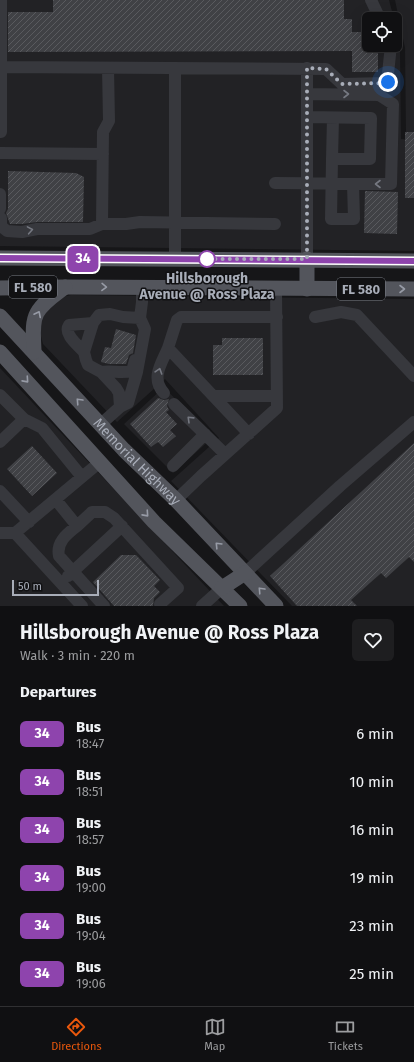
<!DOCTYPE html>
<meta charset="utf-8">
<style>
body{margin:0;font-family:"Fira Sans",sans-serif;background:#1e1e20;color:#f1f3f6;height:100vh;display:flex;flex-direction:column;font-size:15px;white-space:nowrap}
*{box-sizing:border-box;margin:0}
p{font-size:13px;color:#9c9d9f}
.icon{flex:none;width:22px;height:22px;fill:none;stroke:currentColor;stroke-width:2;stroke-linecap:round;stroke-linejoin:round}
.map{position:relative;height:606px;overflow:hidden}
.panel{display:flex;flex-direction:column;background:#101012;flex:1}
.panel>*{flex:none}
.badge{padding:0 8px;border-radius:6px;font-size:14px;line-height:26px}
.fabs{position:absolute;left:362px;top:12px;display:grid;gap:8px}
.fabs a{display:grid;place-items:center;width:40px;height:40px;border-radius:6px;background:#101012;box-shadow:0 4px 16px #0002,0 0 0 1px #303032;font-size:20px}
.scale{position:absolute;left:12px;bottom:10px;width:87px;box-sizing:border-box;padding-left:4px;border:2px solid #a8adb8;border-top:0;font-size:11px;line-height:14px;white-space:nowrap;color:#a8adb8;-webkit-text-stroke:3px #111113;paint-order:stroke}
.you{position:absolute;width:20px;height:20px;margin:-10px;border:3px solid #fff;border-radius:50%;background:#1a73e8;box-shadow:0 0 0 6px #1a73e833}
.map>.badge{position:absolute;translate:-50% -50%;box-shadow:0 0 0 2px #fff}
h2{padding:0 20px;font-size:15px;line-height:36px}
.round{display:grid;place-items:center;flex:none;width:42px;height:42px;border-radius:6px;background:#1e1e20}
.summary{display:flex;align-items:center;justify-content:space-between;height:68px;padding:0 20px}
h1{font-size:19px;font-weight:700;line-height:30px}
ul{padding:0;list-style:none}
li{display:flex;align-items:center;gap:12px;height:48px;padding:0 20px}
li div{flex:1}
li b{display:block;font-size:15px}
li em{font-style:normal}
li .badge{min-width:44px;font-weight:700;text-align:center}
.tabs{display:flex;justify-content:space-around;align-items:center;height:56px;border-top:1px solid #303032;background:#101012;font-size:11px;color:#9c9d9f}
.tabs a{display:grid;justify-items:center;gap:2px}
.tabs .current{color:#ea580c}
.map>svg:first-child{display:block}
.built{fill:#222225}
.building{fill:url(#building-hatch)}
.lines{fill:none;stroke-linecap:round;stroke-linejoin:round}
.minor{stroke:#37383d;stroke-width:12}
.major{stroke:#53555c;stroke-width:15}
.oneway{stroke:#757881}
.oneway2{stroke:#979ba6}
.line-casing{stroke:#fff;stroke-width:9}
.line{stroke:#8e44ad;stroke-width:6}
.walk{stroke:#a8adb8;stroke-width:4;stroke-dasharray:0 7.2}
.stop-dot{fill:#fff;stroke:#8e44ad;stroke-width:2}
.labels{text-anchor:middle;stroke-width:3;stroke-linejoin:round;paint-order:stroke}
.shield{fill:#111113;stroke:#7b7e86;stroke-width:1}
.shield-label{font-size:13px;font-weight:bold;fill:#a8adb8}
.stop-label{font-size:14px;font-weight:bold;fill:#a8adb8;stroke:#111113}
.street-label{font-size:14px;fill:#a8adb8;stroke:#111113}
</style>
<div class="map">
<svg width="414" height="606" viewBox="0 0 414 606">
<defs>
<pattern id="building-hatch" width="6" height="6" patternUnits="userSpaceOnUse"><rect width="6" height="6" fill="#404145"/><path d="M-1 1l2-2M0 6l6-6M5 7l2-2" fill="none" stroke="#595a5e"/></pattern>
</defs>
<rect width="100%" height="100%" fill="#161618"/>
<!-- built -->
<path class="built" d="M0 0H389L394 19H369V45H395V24L400 49 401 139 414 140V251L0 246Z
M395 0H414V134H406L405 48Z
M71 295 414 299V606H292L171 481 219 438 165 379 117 422 43 344 39 329 40 320 47 308 62 297Z
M0 368 224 606H0Z
M164 387 212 438 173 473 124 424Z"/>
<!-- building -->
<path class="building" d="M53 0H344V19H352V32H369V45H378V72H352V51L8 52V12H53Z
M405 132H414V198H405Z
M8 171 76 173 84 177 83 222H37L22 224H10L6 213 8 209Z
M365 191 398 192 397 234 364 233Z
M116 329 136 335 133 353 129 355 126 364H109L101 362 105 347 111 348Z
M222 338H263V375H213V345H222Z
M158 398 164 400 169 399 167 406 169 410 166 412 177 424 170 430 176 436 163 447 158 442 151 447 130 424Z
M414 443V562L409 557 386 578 381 573 351 600 357 606H297L270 576Z
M32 446 57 473 32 496 7 469Z
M121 555H136L160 580 154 586 160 592 154 598 153 606H114L93 582Z"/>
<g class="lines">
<!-- minor -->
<path class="minor" d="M371 0 380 19
M0 67 326 69 342 84 387 83 391 45
M108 68 109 121 103 132 102 224H126L140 222 275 224
M307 68V259
M307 117 371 118 370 159H332L333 118
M1 132V0
M1 153 103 154
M332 159 331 219H354L353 184
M275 183 391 184 393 104 379 95 307 94
M0 194V209
M1 218V226L7 231 22 232 37 229H90L102 224
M175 259V68
M315 317 341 312 357 315 414 376
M84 352C78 345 63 334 69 325L93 323
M101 372C112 370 121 374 132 371L135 360
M164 393C150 378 162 363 168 348
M0 395 24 419 42 428 82 477
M214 396H277
M174 404 225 454
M120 407 119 393 116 388 101 372 88 365 86 360 84 352 93 323 99 315 110 314 123 317 140 318 142 302V288
M101 424 120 407 128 403 137 372 145 329 140 318
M249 434 168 348 177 320 181 317H277
M0 442 24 419
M173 466 205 434
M0 491 29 522
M56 500 77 526 92 512H105L114 518 178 588 160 604
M176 500 201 476 277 408 276 288
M77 526C67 534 56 542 59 556L104 606
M0 533H15L100 462
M15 533 82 606
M245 573 340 486 414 422
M68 576 122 526
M202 606 222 588"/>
<!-- major -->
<g class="major">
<path d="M0 258 414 261"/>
<path d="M307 259V289"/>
<path d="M0 288 65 287 414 289"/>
<path id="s1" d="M0 316 124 450 176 500 276 606"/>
<path d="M0 352 154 522 240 606"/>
<path d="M34 352C34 340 31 324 37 313 43 302 56 294 65 287"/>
<path d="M222 588 245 573"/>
</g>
</g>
<!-- one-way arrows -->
<defs><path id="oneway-chevron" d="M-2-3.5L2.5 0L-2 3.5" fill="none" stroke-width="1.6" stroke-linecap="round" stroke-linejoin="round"/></defs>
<g class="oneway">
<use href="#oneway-chevron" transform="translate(346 94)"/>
<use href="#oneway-chevron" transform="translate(378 184) rotate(-180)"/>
<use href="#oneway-chevron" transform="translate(30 230) rotate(-10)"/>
<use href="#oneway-chevron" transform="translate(159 371) rotate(-72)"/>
<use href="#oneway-chevron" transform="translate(190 419) rotate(-136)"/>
</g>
<g class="oneway2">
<use href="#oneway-chevron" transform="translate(104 287) rotate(1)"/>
<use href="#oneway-chevron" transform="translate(402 289)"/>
<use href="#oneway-chevron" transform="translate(38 314) rotate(-63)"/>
<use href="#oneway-chevron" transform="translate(26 380) rotate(48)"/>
<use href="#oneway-chevron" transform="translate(79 401) rotate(-133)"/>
<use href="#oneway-chevron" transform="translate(146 514) rotate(48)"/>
<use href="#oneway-chevron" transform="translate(218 545) rotate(-134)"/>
<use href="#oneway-chevron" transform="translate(261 590) rotate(-133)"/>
</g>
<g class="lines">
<!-- line casing -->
<g class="line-casing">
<path id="line" d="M0 258 414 261"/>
</g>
<!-- line -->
<use href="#line" class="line"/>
<!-- walk -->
<path class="walk" d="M207 259H204H307V68L326 69 342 84 387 83 388 82"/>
</g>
<!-- markers -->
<circle class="stop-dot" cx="207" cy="259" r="8"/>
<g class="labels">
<!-- shield labels -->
<g class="shield">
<rect x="9" y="276" width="48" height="22" rx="3"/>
<rect x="337" y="278" width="48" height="22" rx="3"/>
</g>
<g class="shield-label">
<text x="33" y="292">FL 580</text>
<text x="361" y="294">FL 580</text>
</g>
<!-- stop labels -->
<g class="stop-label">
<text x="207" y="283">Hillsborough<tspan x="207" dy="16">Avenue @ Ross Plaza</tspan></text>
</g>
<!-- street labels -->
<g class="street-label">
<text dy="5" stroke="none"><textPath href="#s1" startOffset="200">Memorial Highway</textPath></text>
</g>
</g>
</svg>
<div class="fabs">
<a><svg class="icon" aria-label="locate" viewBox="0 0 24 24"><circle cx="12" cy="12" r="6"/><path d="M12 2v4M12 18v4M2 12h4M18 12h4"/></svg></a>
</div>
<div class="scale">50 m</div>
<div class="you" style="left:388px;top:82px"></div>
<b class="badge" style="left:83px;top:259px;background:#8e44ad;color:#fff">34</b>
</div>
<section class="panel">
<div class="summary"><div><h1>Hillsborough Avenue @ Ross Plaza</h1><p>Walk · 3 min · 220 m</p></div><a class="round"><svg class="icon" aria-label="heart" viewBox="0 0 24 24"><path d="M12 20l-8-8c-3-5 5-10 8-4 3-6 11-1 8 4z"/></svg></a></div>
<h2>Departures</h2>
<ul>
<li><span class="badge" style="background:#8e44ad;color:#fff">34</span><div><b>Bus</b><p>18:47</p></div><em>6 min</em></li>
<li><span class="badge" style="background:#8e44ad;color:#fff">34</span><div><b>Bus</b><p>18:51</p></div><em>10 min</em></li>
<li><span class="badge" style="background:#8e44ad;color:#fff">34</span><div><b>Bus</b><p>18:57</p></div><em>16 min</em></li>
<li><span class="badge" style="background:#8e44ad;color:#fff">34</span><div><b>Bus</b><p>19:00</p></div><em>19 min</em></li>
<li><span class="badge" style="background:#8e44ad;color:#fff">34</span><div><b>Bus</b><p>19:04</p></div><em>23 min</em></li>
<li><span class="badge" style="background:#8e44ad;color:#fff">34</span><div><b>Bus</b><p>19:06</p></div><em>25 min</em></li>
</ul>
</section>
<nav class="tabs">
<a class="current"><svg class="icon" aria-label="directions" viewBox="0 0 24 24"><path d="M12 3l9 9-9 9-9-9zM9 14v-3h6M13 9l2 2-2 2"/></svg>Directions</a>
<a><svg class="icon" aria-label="map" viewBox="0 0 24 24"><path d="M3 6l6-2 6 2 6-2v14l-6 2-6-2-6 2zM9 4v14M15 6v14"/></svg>Map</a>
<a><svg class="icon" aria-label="tickets" viewBox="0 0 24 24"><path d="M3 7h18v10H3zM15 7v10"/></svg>Tickets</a>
</nav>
